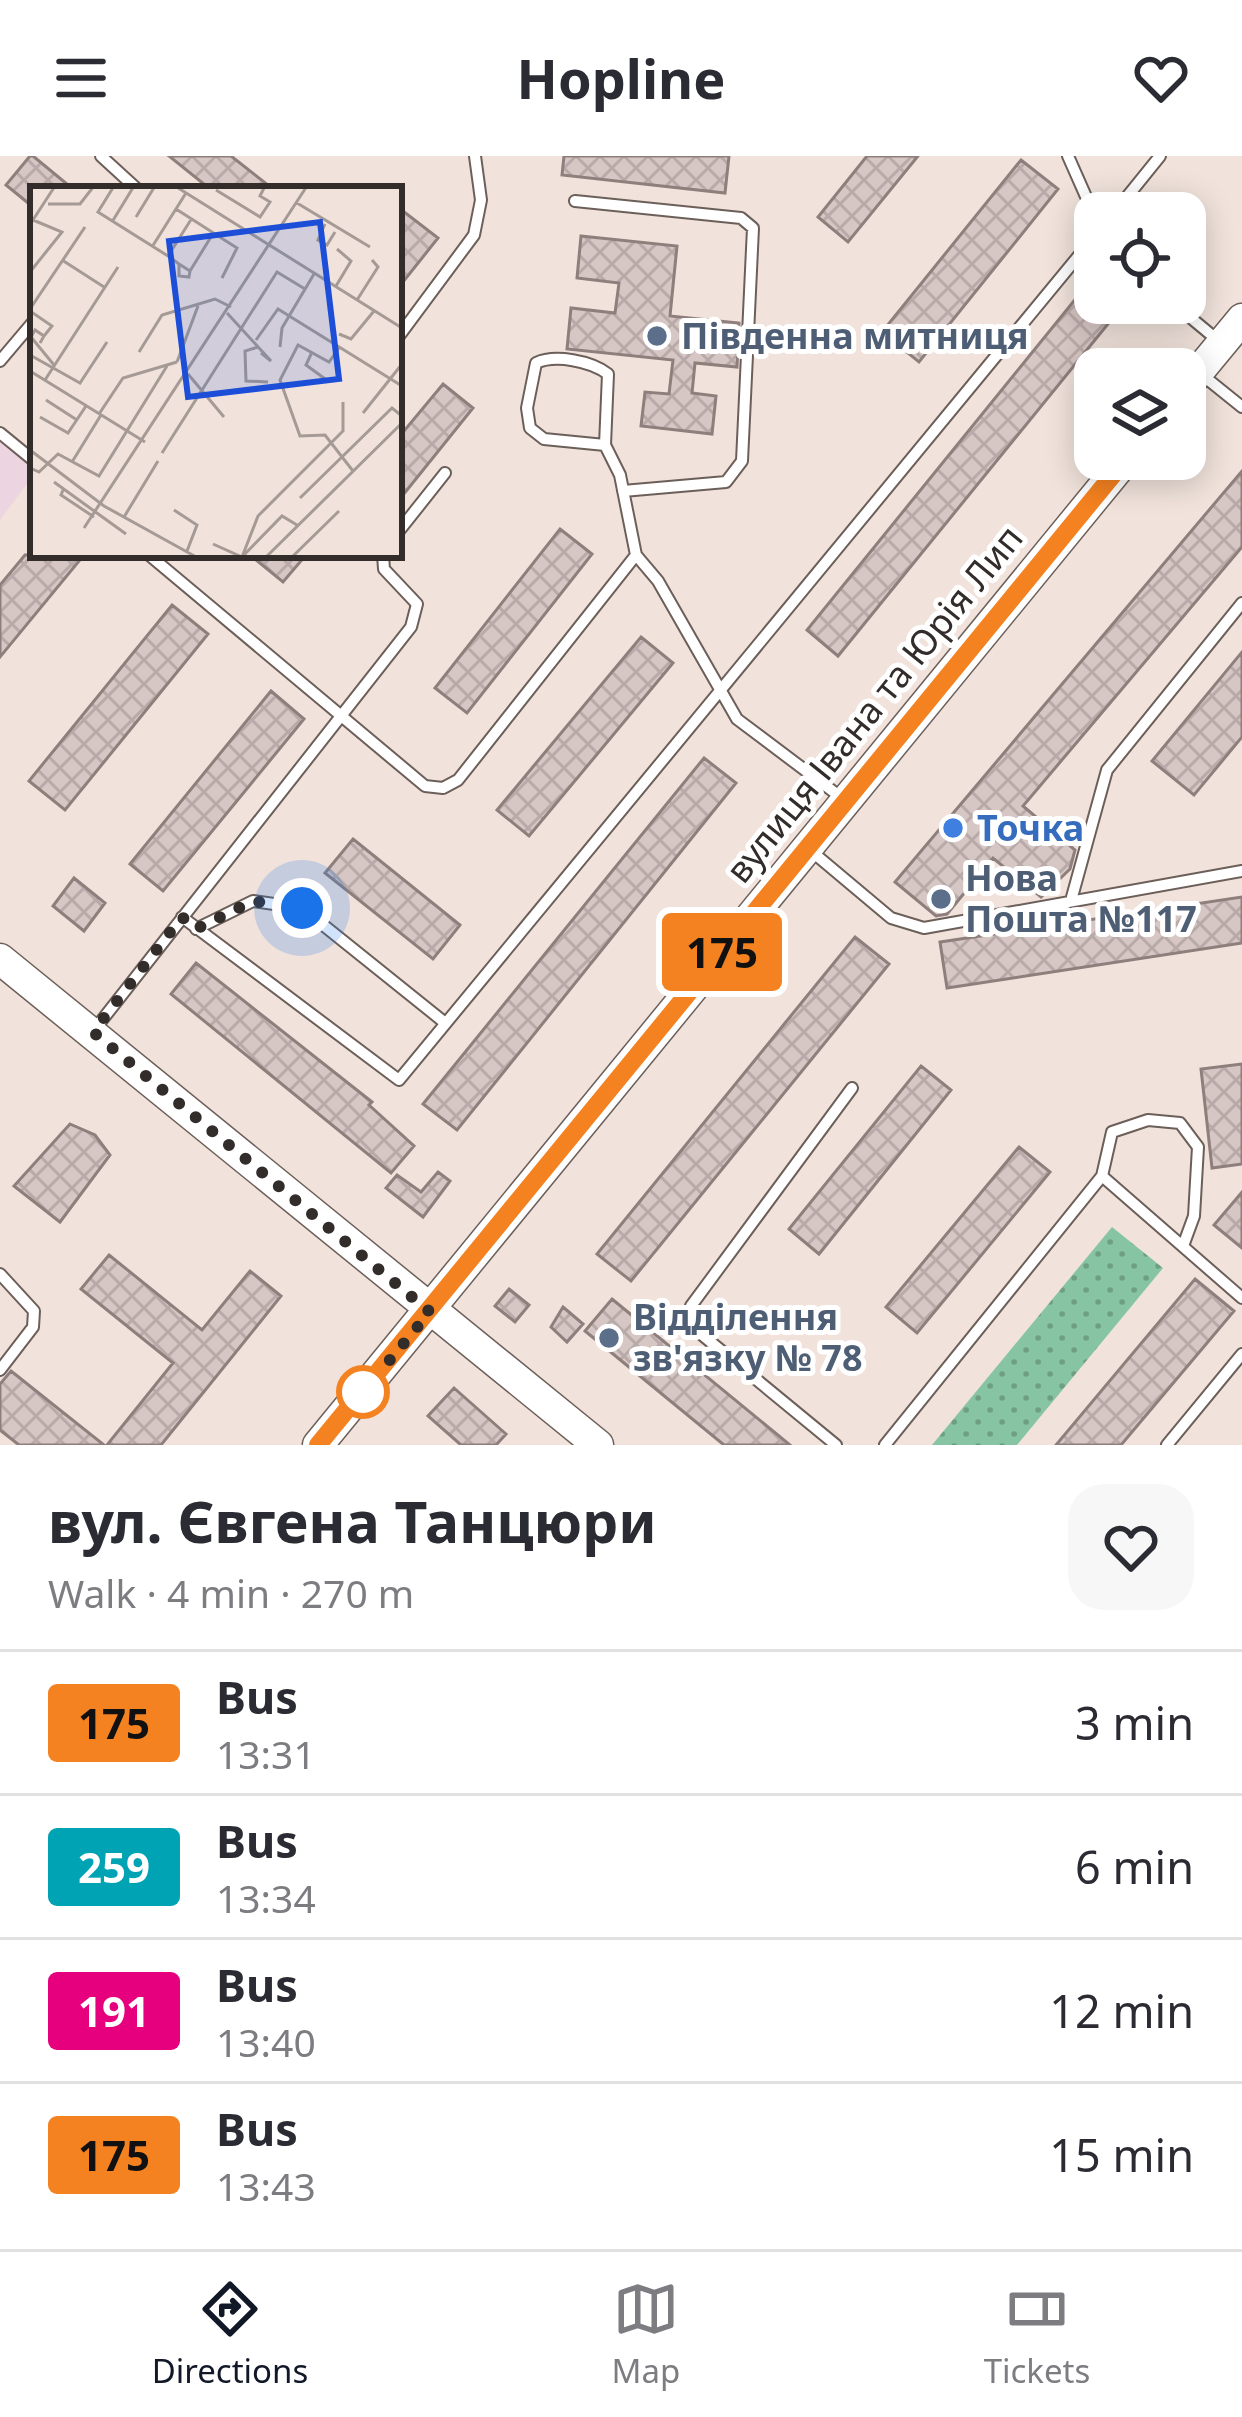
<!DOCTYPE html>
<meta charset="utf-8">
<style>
body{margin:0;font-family:"Noto Sans",sans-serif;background:#f7f7f7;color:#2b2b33;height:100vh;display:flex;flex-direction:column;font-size:45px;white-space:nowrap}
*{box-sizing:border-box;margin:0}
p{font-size:39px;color:#7c7c81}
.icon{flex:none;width:66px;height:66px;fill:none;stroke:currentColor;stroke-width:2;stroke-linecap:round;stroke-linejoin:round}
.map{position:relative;height:1289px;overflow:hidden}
.side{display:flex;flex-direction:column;background:#fff;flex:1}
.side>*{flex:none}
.badge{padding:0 24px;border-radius:9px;font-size:42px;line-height:78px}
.controls{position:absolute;left:1074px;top:36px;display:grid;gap:24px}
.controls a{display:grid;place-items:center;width:132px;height:132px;border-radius:24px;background:#fff;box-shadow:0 6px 30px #0003;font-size:60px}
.you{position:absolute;width:60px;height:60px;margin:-30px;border:9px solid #fff;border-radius:50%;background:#1a73e8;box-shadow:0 0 0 18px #1a73e833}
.map>.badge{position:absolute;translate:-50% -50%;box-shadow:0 0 0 6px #fff}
.round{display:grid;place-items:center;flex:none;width:126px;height:126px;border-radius:36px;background:#f7f7f7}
.summary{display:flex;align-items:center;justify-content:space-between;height:204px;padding:0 48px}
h1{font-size:57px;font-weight:700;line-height:90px}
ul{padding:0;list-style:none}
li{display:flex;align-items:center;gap:36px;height:144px;padding:0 48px;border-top:3px solid #e1e1e2}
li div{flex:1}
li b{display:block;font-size:45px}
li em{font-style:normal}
li .badge{min-width:132px;font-weight:700;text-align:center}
header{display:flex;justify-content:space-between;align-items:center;height:156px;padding:0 48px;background:#fff;font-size:54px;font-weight:700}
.dock{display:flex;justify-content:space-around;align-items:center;height:168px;border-top:3px solid #e1e1e2;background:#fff;font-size:33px;color:#7c7c81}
.dock a{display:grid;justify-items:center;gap:6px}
.dock .on{color:#111827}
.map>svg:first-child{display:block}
.commercial{fill:#ecd5e1}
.grass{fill:url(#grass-dots)}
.building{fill:url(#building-cross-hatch);stroke:#8e7f7d;stroke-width:3}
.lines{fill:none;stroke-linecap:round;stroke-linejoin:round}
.lane-casing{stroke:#6c5f59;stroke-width:14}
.secondary-casing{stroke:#6c5f59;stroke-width:33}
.lane{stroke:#fff;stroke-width:10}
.secondary{stroke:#fff;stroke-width:30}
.line-casing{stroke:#fff;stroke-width:27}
.line{stroke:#f58220;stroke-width:18}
.walk{stroke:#322c2a;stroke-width:12;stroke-dasharray:0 21.6}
.service-dot{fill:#5c6f8a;stroke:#fff;stroke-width:4.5}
.shop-dot{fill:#3f7fe0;stroke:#fff;stroke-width:4.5}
.stop-dot{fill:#fff;stroke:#f58220;stroke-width:6}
.labels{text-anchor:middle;stroke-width:10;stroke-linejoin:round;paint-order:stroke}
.service-label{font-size:36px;font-weight:bold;fill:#4e5e75;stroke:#fff;text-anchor:start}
.street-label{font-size:36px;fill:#322c2a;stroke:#fff}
.shop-label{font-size:36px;font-weight:bold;fill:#366cbe;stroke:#fff;text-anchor:start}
.inset-road{fill:none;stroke:#a59a95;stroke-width:3}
.view{fill:#1d4ed8;fill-opacity:0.15;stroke:#1d4ed8;stroke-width:6}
.inset-edge{fill:none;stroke:#322c2a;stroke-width:6}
</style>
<header><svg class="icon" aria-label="menu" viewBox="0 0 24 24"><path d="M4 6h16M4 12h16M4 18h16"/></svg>Hopline<svg class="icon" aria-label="heart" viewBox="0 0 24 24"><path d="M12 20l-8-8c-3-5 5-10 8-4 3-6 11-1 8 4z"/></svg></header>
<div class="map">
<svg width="1242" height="1289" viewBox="0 0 1242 1289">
<defs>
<pattern id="grass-dots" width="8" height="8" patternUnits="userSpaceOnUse" patternTransform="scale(3)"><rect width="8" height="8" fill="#86c4a3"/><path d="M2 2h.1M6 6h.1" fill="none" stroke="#6e9f85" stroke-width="1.8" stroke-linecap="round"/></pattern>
<pattern id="building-cross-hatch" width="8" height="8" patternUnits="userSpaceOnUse" patternTransform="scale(3)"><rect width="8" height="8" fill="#d6c6c4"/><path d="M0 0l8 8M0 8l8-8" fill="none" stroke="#b8aaa9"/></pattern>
</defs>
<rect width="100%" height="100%" fill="#f1e3dc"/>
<!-- commercial -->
<path class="commercial" d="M0 273 33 298V320L0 364Z"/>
<!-- grass -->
<path class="grass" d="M1112 1071 1163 1112 1017 1289H932Z"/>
<!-- building -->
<path class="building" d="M30 0H33L73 33H33V51L6 29Z
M169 0H231L273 33H210Z
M564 0H729L725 37 562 19Z
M867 0H918L848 86 818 61Z
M1021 4 1058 33 919 206 882 176Z
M399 52 438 82 399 131Z
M581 80 677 90 670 160 739 167 737 211 695 207 692 237 716 240 712 278 641 270 645 236 669 238 673 204 567 193 571 152 615 157 619 127 577 122Z
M1095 119V147H1125L838 500 807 474Z
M443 228 473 252 399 344V281Z
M1242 315V391L1023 650 1075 694 1070 713 1041 741 993 702 947 758 936 760 895 726Z
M560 373 592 398 467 557 435 532Z
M25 399H84L0 501V429Z
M250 399H306L283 426Z
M172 449 208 478 65 654 29 625Z
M641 481 673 507 529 680 497 654Z
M1242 496V581L1194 639 1152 605Z
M271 535 304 563 163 735 130 708Z
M704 602 736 627 457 974 423 948Z
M353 683 460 769 433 803 325 717Z
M74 722 105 747 84 775 53 750Z
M1242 741V787L947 832 940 786Z
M855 781 889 808 631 1125 597 1098Z
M196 807 372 946 369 949 414 990 391 1017 171 838Z
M1242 908V1008L1212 1012 1201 913Z
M921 910 951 934 819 1098 789 1073Z
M70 968 95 979 110 999 60 1066 14 1030Z
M1019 991 1050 1016 917 1177 886 1151Z
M438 1016 450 1025 423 1061 386 1032 397 1019 421 1036Z
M1242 1036V1092L1214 1069Z
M109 1099 202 1174 250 1115 281 1140 161 1289H107L173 1207 81 1133Z
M1195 1123 1234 1155 1121 1289H1056Z
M509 1133 529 1149 515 1166 495 1150Z
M612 1143 790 1289H724L585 1175Z
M563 1151 583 1168 567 1186 551 1171Z
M11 1215 104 1289H19L0 1274V1228Z
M454 1232 506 1278 496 1289H461L428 1260Z"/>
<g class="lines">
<!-- lane casing -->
<g class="lane-casing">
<path id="lane" d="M101 0 137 33
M1068 0 1095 61
M575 45 741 62 753 72 742 305 726 326 623 335
M1114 57 1160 0
M1173 147 1221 187
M399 180 474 79 481 44 475 0
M0 205 33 166
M1201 218 1242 251
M0 277 33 304
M605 289 608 218C591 205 555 198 536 207L527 252 530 272 544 283 605 289 620 319 636 399 658 425 737 563 842 642
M399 375 445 317
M149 399 425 630 443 632 458 624 636 399
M810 694 891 762 924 772 1242 715
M1072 741 1107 614 1242 447
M182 761 399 924 1095 80
M196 773 253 745 302 752 444 866
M95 873 411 471 417 448 384 413 383 399
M1183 1090 1194 1060 1198 991 1180 967 1148 964 1112 976 1102 1020 1242 1142
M0 1118 34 1155 33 1171 0 1214
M836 1289 701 1178 691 1150 852 932
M885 1289 1102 1020
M1167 1289 1242 1198"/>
</g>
<!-- secondary casing -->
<g class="secondary-casing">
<path id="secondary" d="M1185 232 1242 163
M0 803 598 1289
M318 1289 1126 303"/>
</g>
<!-- lane -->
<use href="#lane" class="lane"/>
<!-- secondary -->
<use href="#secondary" class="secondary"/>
</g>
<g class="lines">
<!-- line casing -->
<g class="line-casing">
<path id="line" d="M318 1289 1126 303"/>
</g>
<!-- line -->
<use href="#line" class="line"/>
<!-- walk -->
<path class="walk" d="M302 752 253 745 196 773 182 761 93 876 430 1156 363 1236"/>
</g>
<!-- markers -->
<g class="service-dot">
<circle cx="657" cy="180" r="12"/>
<circle cx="941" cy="743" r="12"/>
<circle cx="609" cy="1182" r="12"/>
</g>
<circle class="shop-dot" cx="953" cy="672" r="12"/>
<circle class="stop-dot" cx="363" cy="1236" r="24"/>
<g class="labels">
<!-- service labels -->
<g class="service-label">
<text x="681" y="193">Південна митниця</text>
<text x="965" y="735">Нова<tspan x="965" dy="41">Пошта №117</tspan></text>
<text x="633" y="1174">Відділення<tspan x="633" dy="41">зв'язку № 78</tspan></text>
</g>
<!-- street labels -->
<g class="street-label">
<text transform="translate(874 548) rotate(-51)" y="13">вулиця Івана та Юрія Лип</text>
</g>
<!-- shop labels -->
<g class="shop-label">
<text x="977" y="685">Точка</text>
</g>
</g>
<!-- overview -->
<g transform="translate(30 30)">
<rect width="372" height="372" fill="#f1e3dc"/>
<path class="inset-road" d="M84 0 68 26 138 70 149 78 160 85 159 91 149 90V78M145 0 372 142M186 4 230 31 240 16 230 10 235 0M267 17 340 61M18 18H50L64 0M146 23 207 62 192 92M106 31 125 0M82 36 104 0M1 37 25 0M295 38 288 54 297 59 305 46M122 61 156 7M138 70 162 32M32 74 74 101M160 85 184 46M0 86 32 46 3 34M306 100 321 75 307 63M327 114 348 81 342 74M0 123 55 41M0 125 22 140 14 150M197 127 241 175 231 167M309 148 321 153 344 125M226 154 248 123 372 200M10 157 14 150 5 144 1 151 24 179M228 161 215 165 216 195 238 196M250 161 252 142 284 88M309 162 299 176 268 159 250 194 270 250 295 249 323 285M109 166 132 129 185 113 201 121M282 166 276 179 298 195M0 169 50 197 77 156M147 176 168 120M0 185 115 256M158 188 194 231M15 194 88 81M16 214 47 234M333 227 372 178M69 228 93 192 147 176M10 231 38 247 56 220M0 264 74 320 168 372M132 267 247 86 275 103M42 276 71 229M0 282 9 286 28 268 69 290 137 180M24 296 96 348M34 302 31 309 64 331M270 312 362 222 372 230M144 324 167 339 157 365M94 331 128 275M54 342 277 0M183 358 212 371 252 330 267 339M212 371 228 330 313 245V216M235 372 372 237M261 372 309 325"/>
<path class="view" d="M290 36 309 193 158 211 139 55Z"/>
<rect width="372" height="372" class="inset-edge"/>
</g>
</svg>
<div class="controls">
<a><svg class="icon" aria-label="locate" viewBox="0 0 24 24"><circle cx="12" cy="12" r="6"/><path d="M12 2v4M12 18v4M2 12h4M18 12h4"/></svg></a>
<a><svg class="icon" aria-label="layers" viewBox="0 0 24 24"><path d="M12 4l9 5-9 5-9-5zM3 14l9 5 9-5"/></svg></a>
</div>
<div class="you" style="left:302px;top:752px"></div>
<b class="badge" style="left:722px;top:796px;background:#f58220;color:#111">175</b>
</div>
<section class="side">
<div class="summary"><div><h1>вул. Євгена Танцюри</h1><p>Walk · 4 min · 270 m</p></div><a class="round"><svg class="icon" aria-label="heart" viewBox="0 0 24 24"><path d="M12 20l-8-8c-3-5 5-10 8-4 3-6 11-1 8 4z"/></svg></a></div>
<ul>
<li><span class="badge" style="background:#f58220;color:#111">175</span><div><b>Bus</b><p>13:31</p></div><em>3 min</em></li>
<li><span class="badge" style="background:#00a3b4;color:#fff">259</span><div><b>Bus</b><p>13:34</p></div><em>6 min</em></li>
<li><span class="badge" style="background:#e6007e;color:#fff">191</span><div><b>Bus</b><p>13:40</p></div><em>12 min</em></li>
<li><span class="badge" style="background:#f58220;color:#111">175</span><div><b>Bus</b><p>13:43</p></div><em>15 min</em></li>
</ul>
</section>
<nav class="dock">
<a class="on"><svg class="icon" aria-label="directions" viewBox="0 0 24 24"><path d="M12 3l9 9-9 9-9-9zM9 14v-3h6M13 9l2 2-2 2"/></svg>Directions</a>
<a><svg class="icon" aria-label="map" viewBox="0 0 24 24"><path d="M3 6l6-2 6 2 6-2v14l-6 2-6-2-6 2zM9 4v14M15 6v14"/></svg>Map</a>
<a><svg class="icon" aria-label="tickets" viewBox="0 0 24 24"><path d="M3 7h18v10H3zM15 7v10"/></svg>Tickets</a>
</nav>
